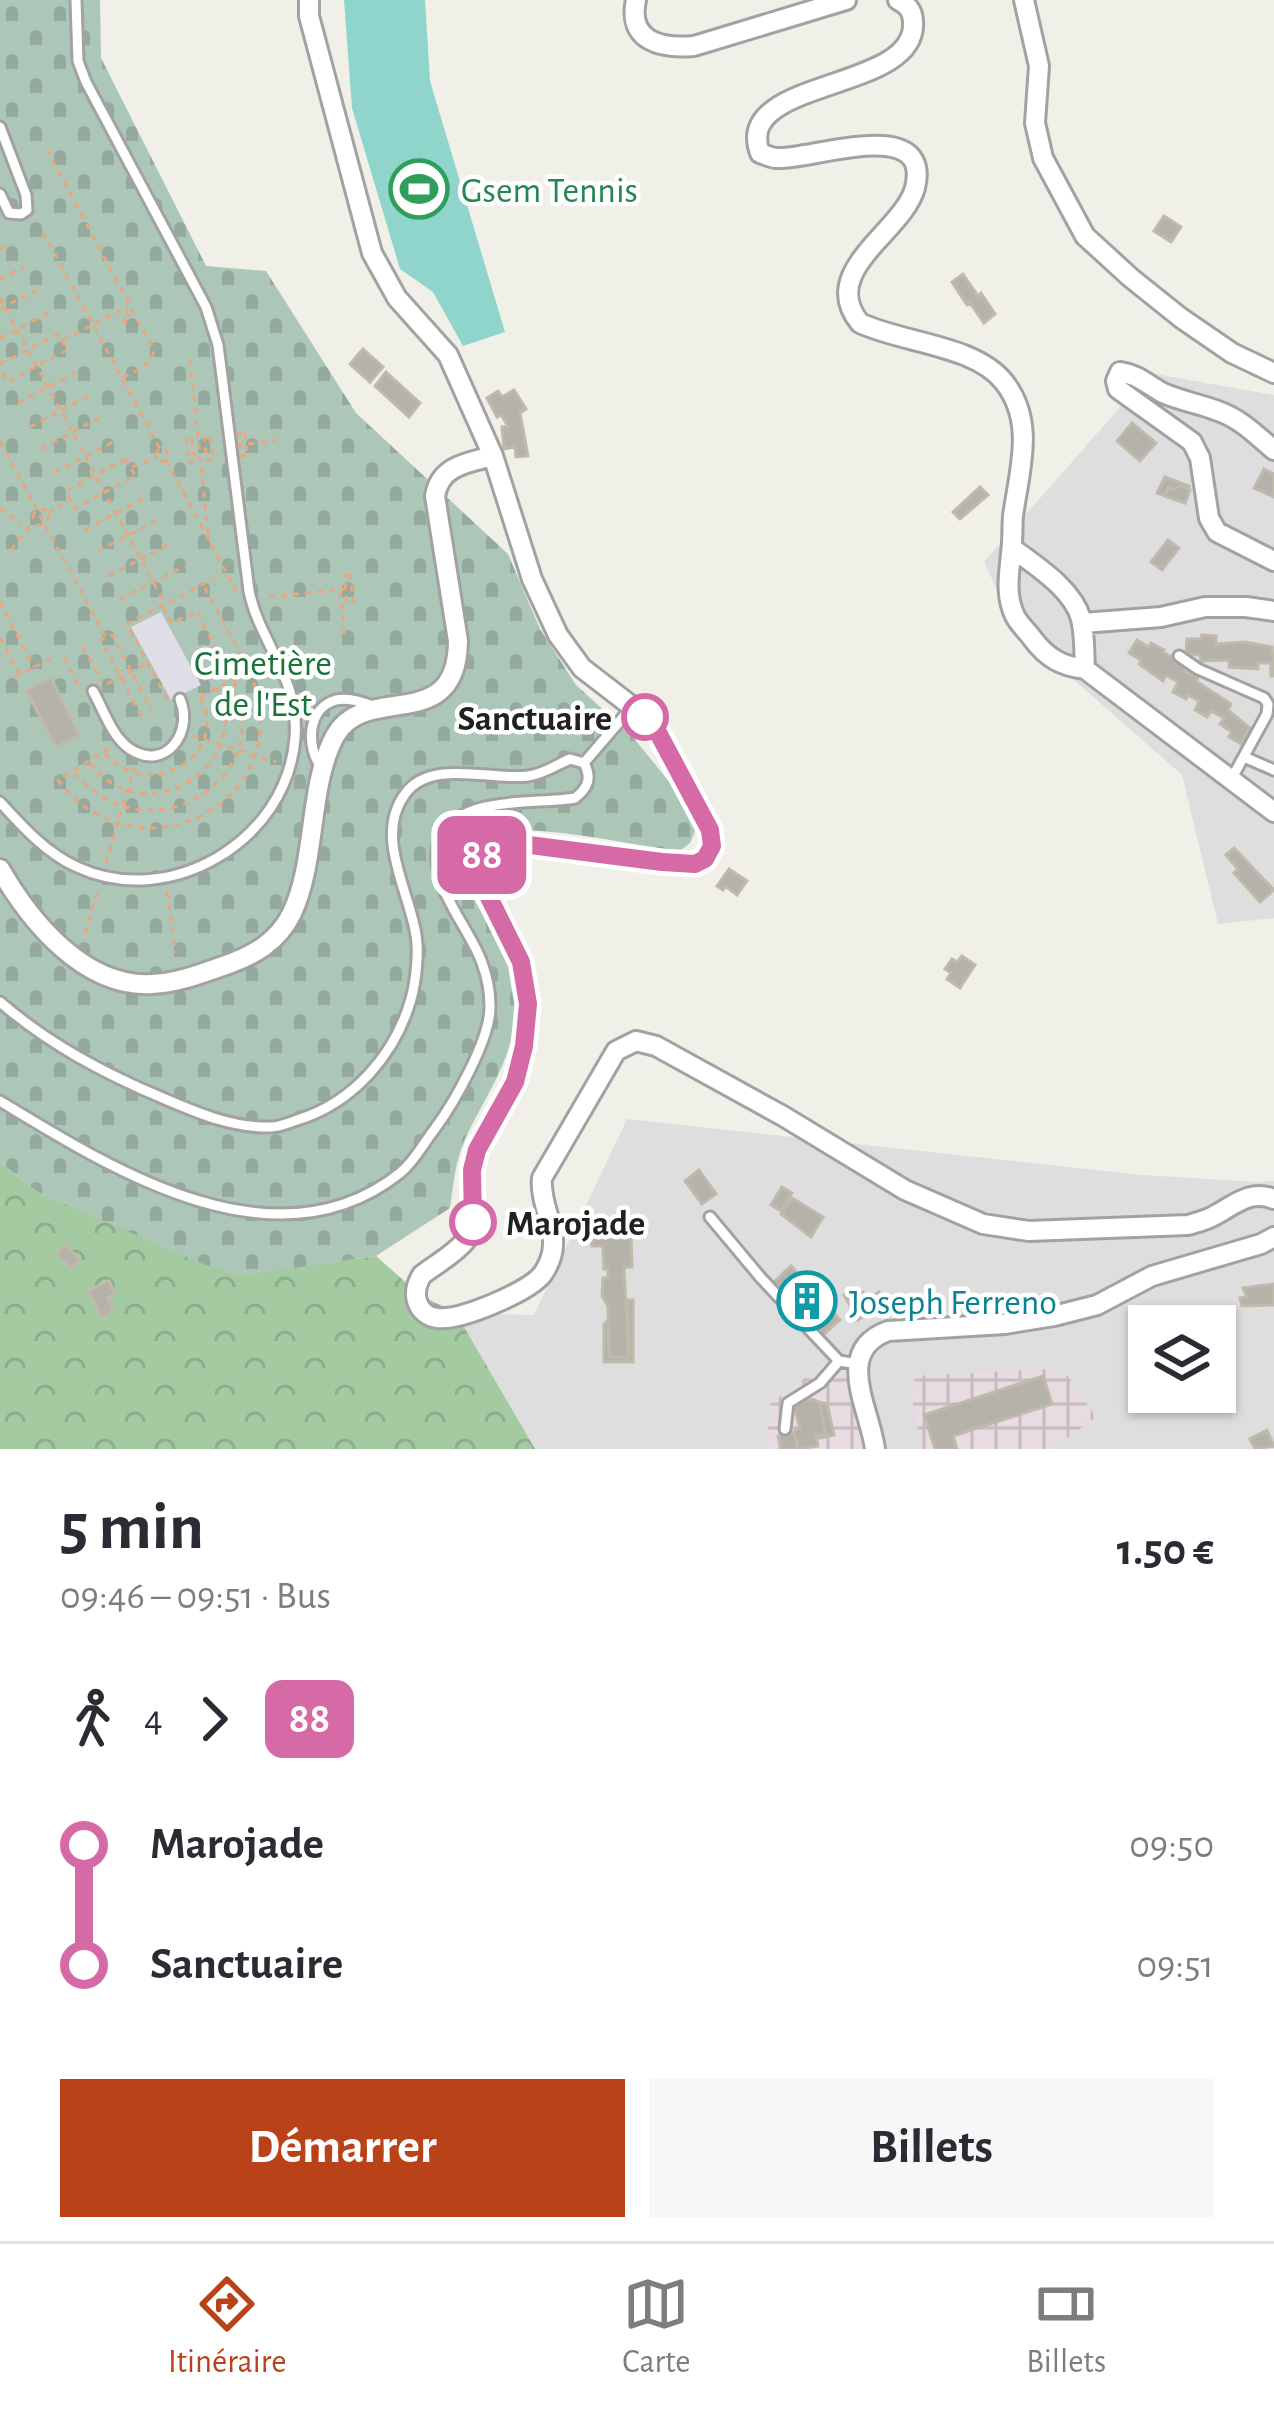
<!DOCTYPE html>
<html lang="fr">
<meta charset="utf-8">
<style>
body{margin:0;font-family:"Alegreya Sans",sans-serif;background:#f7f7f7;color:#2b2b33;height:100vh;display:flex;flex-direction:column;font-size:45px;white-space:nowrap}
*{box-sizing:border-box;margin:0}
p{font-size:39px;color:#7c7c81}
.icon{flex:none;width:66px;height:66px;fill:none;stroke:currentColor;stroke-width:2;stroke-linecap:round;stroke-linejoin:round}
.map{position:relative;height:1449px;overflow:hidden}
.drawer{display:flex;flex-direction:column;background:#fff;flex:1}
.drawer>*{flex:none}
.badge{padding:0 24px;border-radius:18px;font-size:42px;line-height:78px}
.tools{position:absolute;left:1128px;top:1305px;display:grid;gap:24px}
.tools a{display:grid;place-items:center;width:108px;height:108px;border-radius:0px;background:#fff;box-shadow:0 3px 9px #0004;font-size:60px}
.map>.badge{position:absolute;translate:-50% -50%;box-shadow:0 0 0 6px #fff}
.legs{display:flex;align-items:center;gap:18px;height:132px;padding:0 60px;font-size:39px}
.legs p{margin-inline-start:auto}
.headline{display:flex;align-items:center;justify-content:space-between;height:204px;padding:0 60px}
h1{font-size:66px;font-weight:700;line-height:90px}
.primary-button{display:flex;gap:24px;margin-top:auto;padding:24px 60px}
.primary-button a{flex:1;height:138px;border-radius:0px;background:#b94218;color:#fff;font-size:48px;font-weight:700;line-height:138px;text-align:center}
.primary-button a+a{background:#f7f7f7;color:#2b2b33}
ul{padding:0 60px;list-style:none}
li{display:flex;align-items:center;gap:42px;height:120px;font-size:45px}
li i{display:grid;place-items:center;width:18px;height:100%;margin:0 15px;background:currentColor}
li i::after{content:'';width:30px;height:30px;margin:-15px;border:9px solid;border-radius:50%;background:#fff}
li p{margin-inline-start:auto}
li:first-child i{background:linear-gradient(#0000 50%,currentColor 0)}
li:last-child i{background:linear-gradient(currentColor 50%,#0000 0)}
.dock{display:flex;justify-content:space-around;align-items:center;height:168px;border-top:3px solid #e1e1e2;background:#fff;font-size:33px;color:#7c7c81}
.dock a{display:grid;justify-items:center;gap:6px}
.dock .on{color:#b94218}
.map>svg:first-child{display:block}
.residential{fill:#dfdede;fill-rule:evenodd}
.industrial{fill:url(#industrial-grid)}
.forest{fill:url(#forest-crowns)}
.cemetery{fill:url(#cemetery-stones)}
.pitch{fill:#90d5cc}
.plaza{fill:#dfdde6}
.building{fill:#b5b2ab;stroke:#c0baac;stroke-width:3}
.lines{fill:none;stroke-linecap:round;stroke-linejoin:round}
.lane-casing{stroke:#a2a2a2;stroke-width:15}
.street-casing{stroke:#a2a2a2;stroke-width:24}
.path{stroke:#eaa67f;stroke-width:3;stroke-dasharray:6 6;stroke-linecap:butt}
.lane{stroke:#fff;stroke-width:9}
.street{stroke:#fff;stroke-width:18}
.line-1-casing{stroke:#fff;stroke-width:27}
.line-1{stroke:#d56aa6;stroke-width:18}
.stop-1-dot{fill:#fff;stroke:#d56aa6;stroke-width:6}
.labels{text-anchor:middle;stroke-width:9;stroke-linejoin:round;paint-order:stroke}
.leisure-label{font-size:36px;fill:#27864d;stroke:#fff;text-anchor:start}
.park-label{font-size:36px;fill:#197438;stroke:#fff}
.stop-label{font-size:36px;font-weight:bold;fill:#212121;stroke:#fff;text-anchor:end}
.culture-label{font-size:36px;fill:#0d838f;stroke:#fff;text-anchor:start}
</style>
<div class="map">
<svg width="1274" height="1449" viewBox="0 0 1274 1449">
<defs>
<pattern id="industrial-grid" width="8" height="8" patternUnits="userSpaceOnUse" patternTransform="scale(3)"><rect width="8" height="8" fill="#e8dbe2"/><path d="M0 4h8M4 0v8" fill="none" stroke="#c7bcc2"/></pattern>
<pattern id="forest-crowns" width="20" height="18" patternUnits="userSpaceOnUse" patternTransform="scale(3)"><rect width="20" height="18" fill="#a4caa2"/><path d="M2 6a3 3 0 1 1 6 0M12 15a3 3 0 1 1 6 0" fill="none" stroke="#8dad8b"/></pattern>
<pattern id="cemetery-stones" width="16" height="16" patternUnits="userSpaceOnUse" patternTransform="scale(3)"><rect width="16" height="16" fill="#acc6b7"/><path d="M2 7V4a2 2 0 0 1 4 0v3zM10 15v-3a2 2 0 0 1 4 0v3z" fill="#94aa9d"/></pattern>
</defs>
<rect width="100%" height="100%" fill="#f0efe8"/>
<!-- residential -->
<path class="residential" d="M1150 373 1274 395V918L1218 924 1182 775 1015 628 984 562Z
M627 1119 1142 1175 1257 1182 1274 1181V1449H535L456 1313 534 1315ZM1149 1326H1215V1392H1149Z"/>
<!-- industrial -->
<path class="industrial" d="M823 1365 846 1366 866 1449H767L770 1404Z
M1043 1369 1065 1372 1096 1417 1051 1449H922L911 1395 915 1376Z"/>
<!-- forest -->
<path class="forest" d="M0 1162 39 1193 238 1275 376 1256 420 1295 456 1313 535 1449H0Z"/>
<!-- cemetery -->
<path class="cemetery" d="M0 0H100L101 58 206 266 266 271 356 413 508 554 540 629 576 685 632 736 679 794 695 831 690 843 679 852C638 846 511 817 478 837 463 846 462 864 463 880 479 910 504 945 512 979 526 1048 488 1087 463 1144 455 1164 453 1187 450 1208L376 1256 238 1276 198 1262 39 1193 0 1162Z"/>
<!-- pitch -->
<path class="pitch" d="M344 0H425L430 81 505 332 463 346 433 292 400 269 352 108Z"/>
<!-- plaza -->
<path class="plaza" d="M161 612 201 685 171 700 131 627Z"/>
<!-- building -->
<path class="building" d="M1164 216 1181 227 1171 242 1154 231Z
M963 274 978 296 981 293 995 314 984 323 970 303 967 305 952 282Z
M363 349 383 367 370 382 350 364Z
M386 372 420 403 409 417 375 386Z
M514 390 526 409 520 413 528 456 516 457 515 447 504 449 502 427 508 426 501 415 497 417 487 398 498 391 502 397Z
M1132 423 1156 443 1140 461 1117 441Z
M1264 469 1274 474V497L1254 488Z
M1165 477 1189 486 1188 488 1181 485 1174 490 1168 487 1165 496 1157 493Z
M1181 485 1190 490 1185 503 1165 496 1168 487 1174 490Z
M980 487 988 495 960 519 953 512Z
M1168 540 1179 548 1162 570 1151 562Z
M1202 635 1216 636V644L1245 642 1272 647 1274 676H1271V663H1258V669L1229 667V660L1201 661 1200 655 1186 654 1187 639H1201Z
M1137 640 1149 647 1151 643 1164 650 1163 652 1175 659 1174 661 1186 668 1185 671 1198 678 1196 681 1231 704 1228 710 1250 728 1241 744 1229 737 1232 732 1220 724 1224 718 1211 711 1207 717 1195 710 1199 701 1188 695 1186 699 1173 692 1178 682 1166 675 1163 681 1139 664 1141 660 1129 653Z
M51 678 80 735 56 747 26 690Z
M1234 848 1274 890 1260 902 1234 873 1238 869 1226 855Z
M729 869 747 881 737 895 725 886 723 890 717 886Z
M962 956 975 965 960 988 947 979 951 973 945 969 952 959 957 962Z
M699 1170 716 1194 702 1204 685 1181Z
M782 1187 792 1193 781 1211 771 1205Z
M792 1198 823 1217 811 1237 781 1214Z
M612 1234H631L632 1267H625L624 1271 629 1357H609L608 1306 602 1296 603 1278H608V1269H604L603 1246H592V1238H612Z
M65 1245 80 1260 72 1269 56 1254Z
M791 1266 840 1320 823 1335 774 1282Z
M109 1281 115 1294 107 1298 114 1311 102 1317 88 1291Z
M1274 1284V1305L1242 1306 1240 1298 1247 1297 1243 1288Z
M852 1291 855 1297 863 1292 870 1303 876 1299 874 1295 879 1292 884 1303 858 1320 844 1295Z
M628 1300H633V1362H629L627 1357H629Z
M608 1320 609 1357H627L629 1362H604V1324Z
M1043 1376 1052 1404 953 1436 957 1449H935L924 1415Z
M811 1399 819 1402 826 1434 816 1436 818 1446 798 1449 794 1432 800 1427 793 1405Z
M819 1402 827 1404 834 1435 816 1439V1436L826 1434Z
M1267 1430 1274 1446 1255 1449 1250 1439Z
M794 1432 798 1449H781L778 1436Z"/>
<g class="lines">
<!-- lane casing -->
<g class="lane-casing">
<path id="lane" d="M0 127 26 195 27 210 21 214 9 213 0 194
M1179 656 1198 669 1264 698 1268 704 1267 714 1232 778
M93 691C103 709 112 737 130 749 165 772 194 733 180 699
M1244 757 1274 770
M584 763 631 708
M321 767C306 747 307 708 336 700 349 697 364 703 376 707
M0 802C22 826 46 853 77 867 170 910 287 841 295 738 300 678 260 644 249 591L218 345 206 307 86 82 78 61 76 0
M0 1002C50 1045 105 1074 165 1099 200 1114 233 1128 271 1127 279 1127 289 1123 297 1120 353 1103 395 1055 411 999 416 981 419 952 416 935 409 890 374 836 405 794 431 758 491 781 528 776 544 774 556 765 570 759L584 763C592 778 588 788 575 798 537 805 461 794 441 837 422 879 469 925 482 963 487 976 490 993 490 1007 490 1040 454 1103 434 1130 423 1144 414 1162 400 1173 276 1272 113 1170 0 1101
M710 1217 761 1278 839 1361
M785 1429 788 1403 820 1383 839 1361 858 1364"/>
</g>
<!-- street casing -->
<g class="street-casing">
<path id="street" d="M309 0V16L372 253 397 298 448 355 493 456 532 579 558 635 582 668 643 715 656 729 710 830 713 846 705 859 695 864 662 862 506 842C486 845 478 855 478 876 508 932 531 964 526 1032 524 1049 520 1069 513 1085 502 1108 486 1128 477 1150 465 1178 482 1221 466 1240 455 1254 436 1264 422 1275 417 1283 414 1291 417 1301 420 1311 428 1317 437 1318 461 1321 524 1293 540 1277 544 1273 548 1265 550 1260 561 1232 539 1206 542 1178L616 1051 636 1041 656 1046 783 1116 905 1190 983 1224 1029 1231 1188 1225C1198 1222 1208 1220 1217 1214 1237 1203 1251 1190 1274 1199
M636 0C627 41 661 49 694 46L846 0
M898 0C907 5 913 10 913 22 918 93 732 77 760 153 766 155 771 158 777 158 808 161 933 113 915 188 903 232 817 271 860 323 902 343 975 345 1004 382 1036 422 1019 471 1013 516 1012 528 1013 541 1011 553 1009 575 1005 595 1015 616 1019 624 1027 631 1032 638 1047 658 1061 666 1085 669L1274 812
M1024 0 1039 66 1035 123 1043 158 1085 236 1131 278 1181 318 1232 353 1274 373
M1274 450C1256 435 1241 419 1218 411 1200 404 1181 401 1163 393 1148 385 1137 374 1120 372L1116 381 1118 389 1192 442 1200 458 1209 518 1217 532 1274 561
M1012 548C1036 566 1073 589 1081 619 1085 635 1084 653 1085 669
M1083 623 1161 617 1205 607H1246L1274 611
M0 869C30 921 84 988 152 984 177 983 200 974 223 966 253 956 278 942 292 913 317 860 308 786 335 736 365 681 457 737 458 641L435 496C440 466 466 463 493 456
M875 1449C870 1409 833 1351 888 1331L1005 1324 1054 1316 1097 1305 1152 1276 1261 1244 1274 1237"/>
</g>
<!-- path -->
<path class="path" d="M47 150 154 351C151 366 134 372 122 378
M43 232 160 449
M0 250 12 244
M0 279 24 267
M0 298 165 604
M0 309 37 290
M0 338 49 313
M63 340 119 311 125 322 130 319 124 308 128 306
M190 360 209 541
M0 364 58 334 67 350 7 382 0 368
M18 403 80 370
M30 427 92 394
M245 433 247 455 241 456 238 434Z
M210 437 213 460H207L204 438Z
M192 439 195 462 189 463 187 440Z
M0 441 106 638
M248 444 276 440
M156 455a6 6 0 1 1 12 0a6 6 0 1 1-12 0Z
M41 449 103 416
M126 459 135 476 75 508 66 491Z
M166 460 236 591
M132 467 157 457
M54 473 117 440
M0 508 21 524
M33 517a8 8 0 1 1 16 0a8 8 0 1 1-16 0Z
M48 513 69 501
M85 530 148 496
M11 550 32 523
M98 551 160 519
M350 574 353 602 347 603 344 575Z
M109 576 173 542
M340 592 345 638
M269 597 345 589
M120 599 185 566
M0 602 34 667
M163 607 172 623 197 611 217 652 194 664
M0 638 20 675
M83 647 102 682
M64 658 81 690
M14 678 50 659
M203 680 243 659 204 586
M107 684 146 664
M200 697 252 669
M167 699 127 624 215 578
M141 716 101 640 112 635 152 710
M193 736 276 762
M109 748 58 780C136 884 297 804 253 681
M105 753C148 804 232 755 200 697
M90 763C144 835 256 767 217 688
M75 773C147 860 280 781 233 679
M106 863 134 768
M167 892 176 953
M85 933 98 889"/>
<!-- lane -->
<use href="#lane" class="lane"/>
<!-- street -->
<use href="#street" class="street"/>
</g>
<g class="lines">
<!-- line-1 casing -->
<g class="line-1-casing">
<path id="line-1" d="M473 1222 472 1170 477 1150 515 1082 524 1046 528 1004 521 962 478 875V862L492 844 506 842 662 862 695 864 705 859 712 846 710 830 656 729 645 717"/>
</g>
<!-- line-1 -->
<use href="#line-1" class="line-1"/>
</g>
<!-- icons -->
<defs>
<g id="stadium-ring" transform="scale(3)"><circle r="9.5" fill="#fff" stroke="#2e9e5b" stroke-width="1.5"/><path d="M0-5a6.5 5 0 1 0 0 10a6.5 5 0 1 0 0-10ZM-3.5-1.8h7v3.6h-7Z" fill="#2e9e5b"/></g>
<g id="building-ring" transform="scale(3)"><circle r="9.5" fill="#fff" stroke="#0f9aa8" stroke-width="1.5"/><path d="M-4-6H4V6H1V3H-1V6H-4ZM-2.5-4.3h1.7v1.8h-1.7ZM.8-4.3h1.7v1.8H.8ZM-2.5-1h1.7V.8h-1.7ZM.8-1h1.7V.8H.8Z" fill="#0f9aa8"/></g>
</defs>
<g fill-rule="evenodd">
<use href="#stadium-ring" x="419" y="189"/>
<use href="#building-ring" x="807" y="1301"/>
</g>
<!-- markers -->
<g class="stop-1-dot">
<circle cx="645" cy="717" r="21"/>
<circle cx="473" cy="1222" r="21"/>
</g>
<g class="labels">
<!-- leisure labels -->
<g class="leisure-label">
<text x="461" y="202">Gsem Tennis</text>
</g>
<!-- park labels -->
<g class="park-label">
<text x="263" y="675">Cimetière<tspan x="263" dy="41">de l'Est</tspan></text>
</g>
<!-- stop labels -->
<g class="stop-label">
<text x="612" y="730">Sanctuaire</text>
<text x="506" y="1235" text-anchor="start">Marojade</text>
</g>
<!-- culture labels -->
<g class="culture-label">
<text x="849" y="1314">Joseph Ferreno</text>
</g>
</g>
</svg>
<div class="tools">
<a><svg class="icon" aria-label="layers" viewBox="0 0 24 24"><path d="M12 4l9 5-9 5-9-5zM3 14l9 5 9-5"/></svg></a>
</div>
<b class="badge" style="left:482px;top:855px;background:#d56aa6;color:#fff">88</b>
</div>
<section class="drawer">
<div class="headline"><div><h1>5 min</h1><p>09:46 – 09:51 · Bus</p></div><b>1.50 €</b></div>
<div class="legs"><svg class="icon" aria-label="walk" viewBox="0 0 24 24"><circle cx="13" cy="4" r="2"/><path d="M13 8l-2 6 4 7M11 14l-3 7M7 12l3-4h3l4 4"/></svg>4<svg class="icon" aria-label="forward" viewBox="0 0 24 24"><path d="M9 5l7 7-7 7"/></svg><b class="badge" style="background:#d56aa6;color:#fff">88</b></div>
<ul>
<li><i style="color:#d56aa6"></i><b>Marojade</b><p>09:50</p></li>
<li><i style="color:#d56aa6"></i><b>Sanctuaire</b><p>09:51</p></li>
</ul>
<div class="primary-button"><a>Démarrer</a><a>Billets</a></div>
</section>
<nav class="dock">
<a class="on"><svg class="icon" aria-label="directions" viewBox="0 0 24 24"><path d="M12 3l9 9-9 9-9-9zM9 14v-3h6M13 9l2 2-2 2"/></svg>Itinéraire</a>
<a><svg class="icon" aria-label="map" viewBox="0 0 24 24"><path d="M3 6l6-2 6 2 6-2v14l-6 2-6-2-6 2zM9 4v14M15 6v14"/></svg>Carte</a>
<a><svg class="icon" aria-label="tickets" viewBox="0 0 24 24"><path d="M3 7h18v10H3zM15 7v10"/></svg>Billets</a>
</nav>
